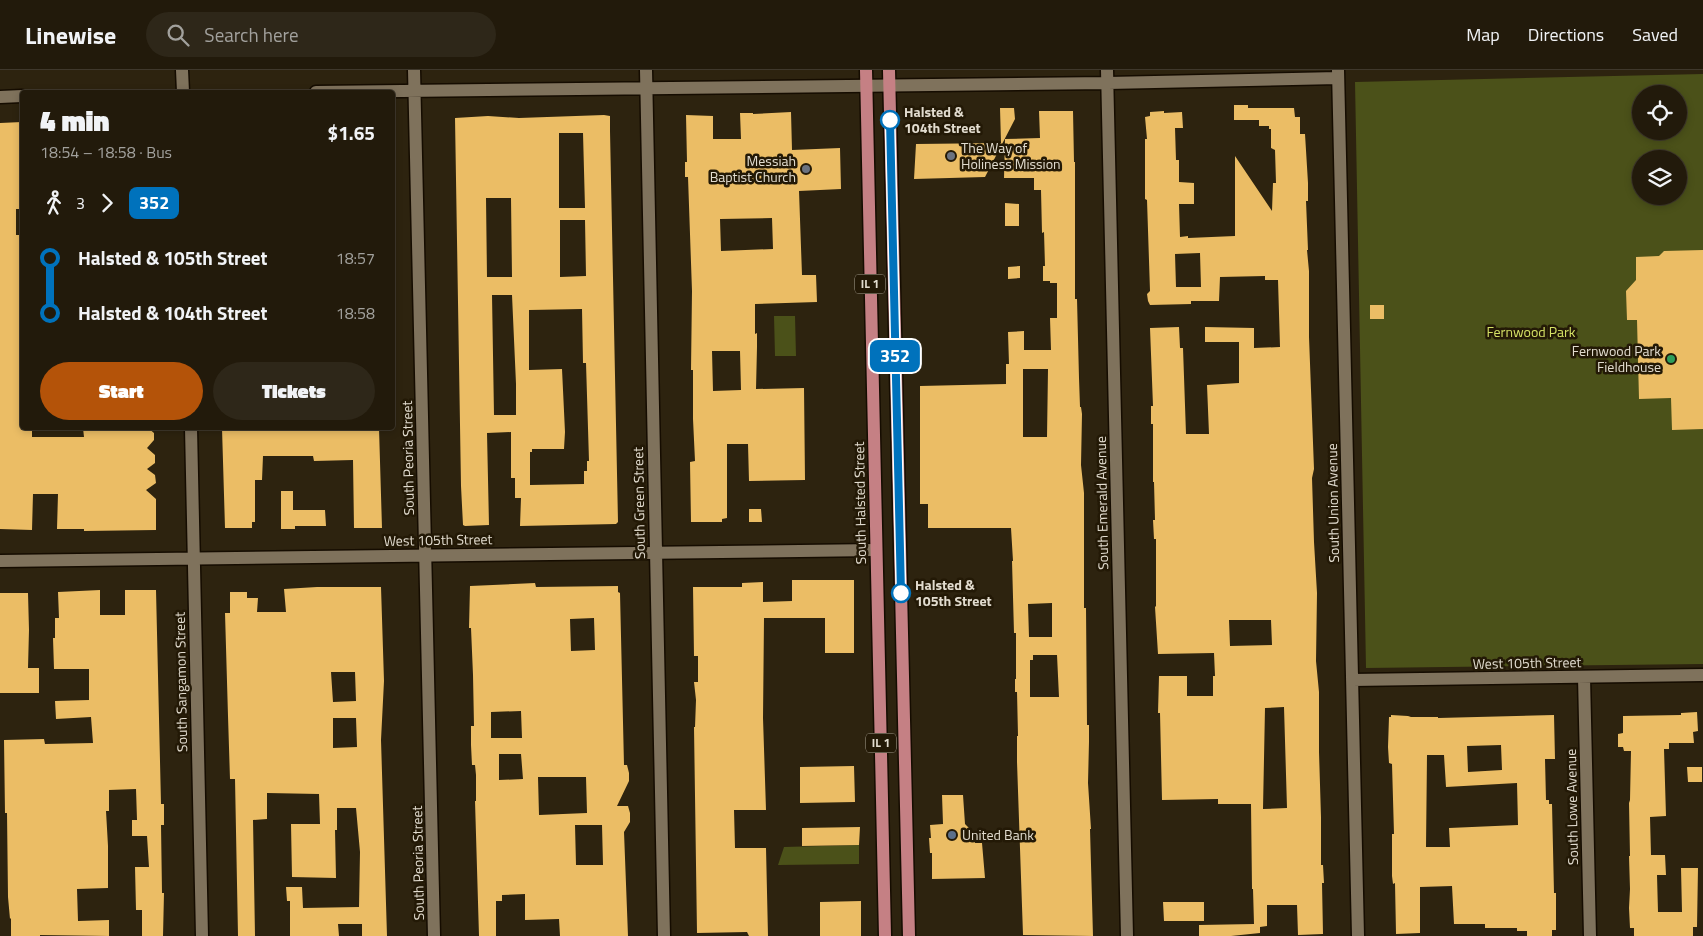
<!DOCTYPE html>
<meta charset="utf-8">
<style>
body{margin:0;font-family:"Titillium Web",sans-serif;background:#2e2719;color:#f1f3f6;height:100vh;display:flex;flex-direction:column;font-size:19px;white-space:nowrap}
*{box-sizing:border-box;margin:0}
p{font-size:16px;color:#a2a19d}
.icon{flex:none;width:28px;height:28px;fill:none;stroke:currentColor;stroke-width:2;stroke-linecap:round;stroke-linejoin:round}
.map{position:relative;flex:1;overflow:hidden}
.panel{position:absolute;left:20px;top:20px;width:375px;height:340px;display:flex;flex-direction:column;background:#221a0b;border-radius:5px;box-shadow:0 2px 8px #0003,0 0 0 1px #3f382c}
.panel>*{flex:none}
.badge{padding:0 10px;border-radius:8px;font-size:18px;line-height:32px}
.buttons{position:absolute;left:1632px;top:15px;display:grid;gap:10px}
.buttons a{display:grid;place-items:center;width:55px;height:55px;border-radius:50%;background:#221a0b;box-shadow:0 2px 8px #0003,0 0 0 1px #3f382c;font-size:25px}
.map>.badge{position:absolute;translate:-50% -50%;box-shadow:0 0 0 2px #fff}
.legs{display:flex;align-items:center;gap:8px;height:55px;padding:0 20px;font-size:16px}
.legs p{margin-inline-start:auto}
.overview{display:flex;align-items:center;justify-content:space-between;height:85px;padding:0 20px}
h1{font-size:28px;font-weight:800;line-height:38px}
.action{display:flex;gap:10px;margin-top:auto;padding:10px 20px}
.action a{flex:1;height:58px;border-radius:30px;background:#b45309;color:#fff;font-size:20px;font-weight:800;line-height:58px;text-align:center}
.action a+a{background:#2e2719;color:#f1f3f6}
ul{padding:0 20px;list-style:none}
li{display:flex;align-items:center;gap:18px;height:55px;font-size:19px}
li i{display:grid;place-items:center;width:8px;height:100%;margin:0 6px;background:currentColor}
li i::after{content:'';width:12px;height:12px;margin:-6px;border:4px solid;border-radius:50%;background:#221a0b}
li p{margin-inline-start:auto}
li:first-child i{background:linear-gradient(#0000 50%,currentColor 0)}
li:last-child i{background:linear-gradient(currentColor 50%,#0000 0)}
header{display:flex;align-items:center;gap:30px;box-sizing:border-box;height:70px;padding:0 25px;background:#221a0b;border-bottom:1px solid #3f382c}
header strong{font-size:24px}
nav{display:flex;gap:28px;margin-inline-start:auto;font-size:18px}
.search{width:350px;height:45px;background:#2e2719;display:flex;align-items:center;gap:12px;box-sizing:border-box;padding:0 18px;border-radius:28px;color:#a2a19d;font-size:19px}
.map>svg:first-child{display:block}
.green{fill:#4b5119;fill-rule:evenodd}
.building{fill:#ebbd65;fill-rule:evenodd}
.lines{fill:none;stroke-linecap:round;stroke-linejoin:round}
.minor-casing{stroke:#150c00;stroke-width:15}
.primary-casing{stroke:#150c00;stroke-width:15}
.minor{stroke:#7f725c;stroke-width:12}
.primary{stroke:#c58084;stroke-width:12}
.line-1-casing{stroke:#fff;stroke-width:11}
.line-1{stroke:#0072bc;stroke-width:8}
.stop-1-dot{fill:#fff;stroke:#0072bc;stroke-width:2.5}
.worship-dot{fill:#6b7280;stroke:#231906;stroke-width:2}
.leisure-dot{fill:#2e9e5b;stroke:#231906;stroke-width:2}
.service-dot{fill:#5c6f8a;stroke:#231906;stroke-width:2}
.labels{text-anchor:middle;stroke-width:5;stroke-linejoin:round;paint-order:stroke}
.shield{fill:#231906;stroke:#a9a293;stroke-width:1}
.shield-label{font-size:12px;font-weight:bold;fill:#e2dccf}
.stop-label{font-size:14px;font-weight:bold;fill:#e2dccf;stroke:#231906;text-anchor:start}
.poi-label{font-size:14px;fill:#e2dccf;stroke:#231906;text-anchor:start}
.park-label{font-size:14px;fill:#d5e165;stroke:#231906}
.street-label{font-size:14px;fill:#e2dccf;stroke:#231906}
</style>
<header>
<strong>Linewise</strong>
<div class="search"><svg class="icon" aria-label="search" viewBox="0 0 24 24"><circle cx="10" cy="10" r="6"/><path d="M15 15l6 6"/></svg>Search here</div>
<nav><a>Map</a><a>Directions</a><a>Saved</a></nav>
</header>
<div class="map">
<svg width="1703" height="866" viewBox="0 0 1703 866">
<rect width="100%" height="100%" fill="#2d230f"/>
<!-- green -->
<path class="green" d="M1703 4V594L1366 598 1355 12ZM1641 24H1679V61H1641ZM1641 89H1679V126H1641Z
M774 246H795L796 286H775Z
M859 775V794L778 795 784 777Z"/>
<!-- building -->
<path class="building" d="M1234 35H1248V38H1294L1295 47H1300V64H1305L1308 113V131H1306L1308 180H1307L1309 201V267L1314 399 1312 408 1314 472 1317 523 1316 591 1319 622V682L1321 747V795H1323L1324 813H1322L1323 864 1298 865 1297 835H1267V856L1260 857V863L1231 866H1199V855L1254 854 1253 819H1252L1251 734H1218V729L1162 730 1160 643H1158L1159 606H1187V626H1213V606H1215L1214 583 1158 584 1155 537 1156 536V469H1154L1153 450H1155L1154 412H1153V354H1151V336H1153L1150 258 1179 257 1180 278H1183L1186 364H1209L1207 315 1239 313V272H1205V257L1254 258V278L1280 277 1278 210H1265V206L1220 207 1219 231H1191V234L1150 235 1148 231 1147 224 1150 221 1147 130 1145 129V69H1147L1145 47 1150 46V42L1164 41V43L1182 42 1183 58H1175L1176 90H1179V112L1194 113V134H1179L1180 167 1188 166V168L1235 166V86L1272 141 1273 113H1276L1275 80 1271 78V59H1269V56H1259V50H1234ZM1200 183 1201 217H1176L1175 184ZM1229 550H1271L1272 575 1230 576ZM1284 637 1287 738 1263 739 1265 638Z
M1000 38H1014L1015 49 985 107 914 109 916 74 1001 73Z
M1039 41H1073L1074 92H1075V229H1077L1079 308 1080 337H1081L1082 344 1081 395 1084 423V538H1086L1087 655H1089V672L1088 713 1091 759H1090L1093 866 1023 865 1017 692V666H1018L1017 622H1015V609H1016V563H1014L1012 491H1013L1011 458H928V434H920V316L1006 314V294H1009L1008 262 1024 261V280H1051L1050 248H1057V213H1050V211H1043V196H1045L1044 162 1042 163 1041 120H1034V108H1004L1005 69 1040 68ZM1023 299H1048L1047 367H1023ZM1052 533V567H1029L1028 534ZM1033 585H1057L1059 627H1030V590H1033Z
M791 42 792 80 840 78 841 119 799 121 802 205H816L817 232 755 234V264L757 263V277L756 319 804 318 805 410 749 411 748 374H727V448L722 449V452H691L690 392 695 391 693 349V300H691L692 221 688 107H685V92H687L686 45 713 46V69H741L740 43H753V44ZM772 148 773 179 721 181 720 149ZM712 281H740L741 320 713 321Z
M604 45 610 46V61L618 452 616 454 520 456 521 428H515V408H511V362L487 363 489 455 465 456 463 455 461 416 455 48 488 46 519 48ZM559 63H583L585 138H559ZM486 128H511L512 207H487ZM560 150H585L586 206 560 207ZM492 225H512L516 314V345H494ZM582 239 583 293H586L589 391H587V401H584V414L530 415V382H532V379H564L565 362 562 299 529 300V240Z
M22 52V139H16V165H22V358H32V367H84L83 358H148L154 363V370L147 378 155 385V393L147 399 155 405 156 413 146 420 156 429V460L84 461V459H57L58 424H33L32 460 0 459V53Z
M1005 133 1019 134V156H1005Z
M1703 180V359L1672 360 1671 328 1639 329 1637 250H1627L1626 221 1636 210V187L1659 186 1664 181Z
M1020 196V208L1008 209V197Z
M1370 235H1384V249H1370Z
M222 358H379L382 458H354L353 390 314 391 313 386H263L262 410H255V452H252V458H225Z
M281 421H293V440H325L326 456H295V459H281Z
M749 439H761L762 452H749Z
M792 510H854V583H825V548H764L763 648 766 740H734L735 778H766L768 866H749L747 862 697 863 694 657H695L696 630 694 612H698V586H694L693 517H742V513L763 512V532L792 531Z
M535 513 536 517 618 516V522L620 523 624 695H627L629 703V711L617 736H628L630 743V752L624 762 628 866H560L559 849 525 850V824L502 825V831H496V866H479L475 731H476V705L475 695H472L471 675V656H474L473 605 471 558H469L470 516ZM594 548 595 580 571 581 570 549ZM521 641 522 668H491V642ZM499 684H521L523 709 499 710ZM538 707H586L587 743 539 745ZM575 755H602L603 795H576Z
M317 517H381L384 611 381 670 387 866H362V854H338L339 866H290V831H287L286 817H302L303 838 359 837 360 782 356 738H337V760H335L336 808 292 807 291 754H320L319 724 267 723V749L253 750 255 866H238L235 709H230L228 646 225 543H230V522H247V528H258L257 542H286L284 519ZM331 602H355L356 631 333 632ZM333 648H356L357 677 333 678Z
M100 520V545H125V520H156L161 734H164V755H161L162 823H164L163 866H142V840H136L135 797H149L147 766H132V750H137L136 719 109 720V741H106L108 776V818L77 819 78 851 109 850V866L40 865V866H11V848L10 849 8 827 7 743H5L4 670 44 669 45 674 93 673 91 647 56 649 55 631 89 630V599H54L53 568H55V548H59L58 522Z
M0 523H28L29 560 28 598H39V623H0Z
M1697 642 1698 661 1693 662 1694 673H1669V679H1664L1666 746 1650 747 1651 785H1665L1666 805H1657L1658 842H1682L1681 798H1698L1697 857H1693V866H1634V858H1630L1629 838 1630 819 1629 786H1630L1629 733 1630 730 1631 681H1624L1623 677H1618V664L1623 663V646L1681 645V643Z
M1391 645 1408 646 1411 647H1438V648L1554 645 1555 689H1545L1546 730H1549V734H1552L1554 823H1556V860H1552V866H1527V861H1517V858H1485V854H1454L1452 816 1420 817V863L1396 864 1395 813 1393 814 1392 806V764H1394L1392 694 1389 693 1388 677 1389 647H1391ZM1501 675 1502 700 1468 702 1467 676ZM1427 685H1444L1446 717 1517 713 1518 755 1449 758 1450 777H1426Z
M854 696 855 732 800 733V697Z
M1687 697H1702V712H1688Z
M942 725H963L965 754 974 763 975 773H982L985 808 932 809V783H930L929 768H931L930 755 943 754Z
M860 757 859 775 802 776V758Z
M861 831V866H820V832Z
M1163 832H1204V851H1164Z"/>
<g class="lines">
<!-- minor casing -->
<g class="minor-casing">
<path id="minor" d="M182 0 183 22
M414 0 434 866
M646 0 664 866
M1107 0 1127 866
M1338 0 1358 866
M316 22 1108 13 1338 8
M0 27 22 26
M191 358 202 866
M0 491 876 480
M1584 607 1590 866
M1352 610 1703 605"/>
</g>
<!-- primary casing -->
<g class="primary-casing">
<path id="primary" d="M866 0 885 866
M889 0 909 866"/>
</g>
<!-- minor -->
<use href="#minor" class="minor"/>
<!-- primary -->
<use href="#primary" class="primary"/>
</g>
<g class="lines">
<!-- line-1 casing -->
<g class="line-1-casing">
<path id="line-1" d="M890 50 901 523"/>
</g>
<!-- line-1 -->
<use href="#line-1" class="line-1"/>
</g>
<!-- markers -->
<g class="stop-1-dot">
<circle cx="890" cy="50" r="9"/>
<circle cx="901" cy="523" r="9"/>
</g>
<g class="worship-dot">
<circle cx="951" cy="86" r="5"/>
<circle cx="806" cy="99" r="5"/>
</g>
<circle class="leisure-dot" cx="1671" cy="289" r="5"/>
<circle class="service-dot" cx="952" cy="765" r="5"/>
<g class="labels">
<!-- shield labels -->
<g class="shield">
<rect x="855" y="204.5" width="30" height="19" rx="4"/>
<rect x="866" y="663.5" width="30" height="19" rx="4"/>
</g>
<g class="shield-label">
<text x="870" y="218">IL 1</text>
<text x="881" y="677">IL 1</text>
</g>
<!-- stop labels -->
<g class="stop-label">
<text x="904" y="47">Halsted &amp;<tspan x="904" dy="16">104th Street</tspan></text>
<text x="915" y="520">Halsted &amp;<tspan x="915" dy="16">105th Street</tspan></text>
</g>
<!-- poi labels -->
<g class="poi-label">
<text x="961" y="83">The Way of<tspan x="961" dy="16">Holiness Mission</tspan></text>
<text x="796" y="96" text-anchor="end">Messiah<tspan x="796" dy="16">Baptist Church</tspan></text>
<text x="1661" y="286" text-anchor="end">Fernwood Park<tspan x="1661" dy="16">Fieldhouse</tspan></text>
<text x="962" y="770">United Bank</text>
</g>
<!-- park labels -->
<g class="park-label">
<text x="1531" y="267">Fernwood Park</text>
</g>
<!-- street labels -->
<g class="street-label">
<text transform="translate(408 388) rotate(-91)" y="5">South Peoria Street</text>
<text transform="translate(639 433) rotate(-91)" y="5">South Green Street</text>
<text transform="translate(860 433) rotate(-91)" y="5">South Halsted Street</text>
<text transform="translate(1102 433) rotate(-91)" y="5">South Emerald Avenue</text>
<text transform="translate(1333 433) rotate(-91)" y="5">South Union Avenue</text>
<text transform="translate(438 470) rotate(-1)" y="5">West 105th Street</text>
<text transform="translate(1527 593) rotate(-1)" y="5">West 105th Street</text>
<text transform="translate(181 612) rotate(-91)" y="5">South Sangamon Street</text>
<text transform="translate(1572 737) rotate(-91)" y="5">South Lowe Avenue</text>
<text transform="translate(418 793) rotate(-91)" y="5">South Peoria Street</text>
</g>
</g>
</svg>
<div class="buttons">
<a><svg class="icon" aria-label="locate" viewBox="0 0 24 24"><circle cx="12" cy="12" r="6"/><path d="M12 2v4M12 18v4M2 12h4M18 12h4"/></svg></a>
<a><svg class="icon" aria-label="layers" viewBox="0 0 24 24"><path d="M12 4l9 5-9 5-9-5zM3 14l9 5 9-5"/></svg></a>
</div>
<b class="badge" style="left:895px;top:286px;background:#0072bc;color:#fff">352</b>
<section class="panel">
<div class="overview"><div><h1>4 min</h1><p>18:54 – 18:58 · Bus</p></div><b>$1.65</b></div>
<div class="legs"><svg class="icon" aria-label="walk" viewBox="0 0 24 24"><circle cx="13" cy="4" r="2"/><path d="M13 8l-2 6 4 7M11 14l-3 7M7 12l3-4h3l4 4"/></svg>3<svg class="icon" aria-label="forward" viewBox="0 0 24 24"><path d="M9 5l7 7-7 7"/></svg><b class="badge" style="background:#0072bc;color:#fff">352</b></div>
<ul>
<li><i style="color:#0072bc"></i><b>Halsted &amp; 105th Street</b><p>18:57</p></li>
<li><i style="color:#0072bc"></i><b>Halsted &amp; 104th Street</b><p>18:58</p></li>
</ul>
<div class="action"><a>Start</a><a>Tickets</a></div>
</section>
</div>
